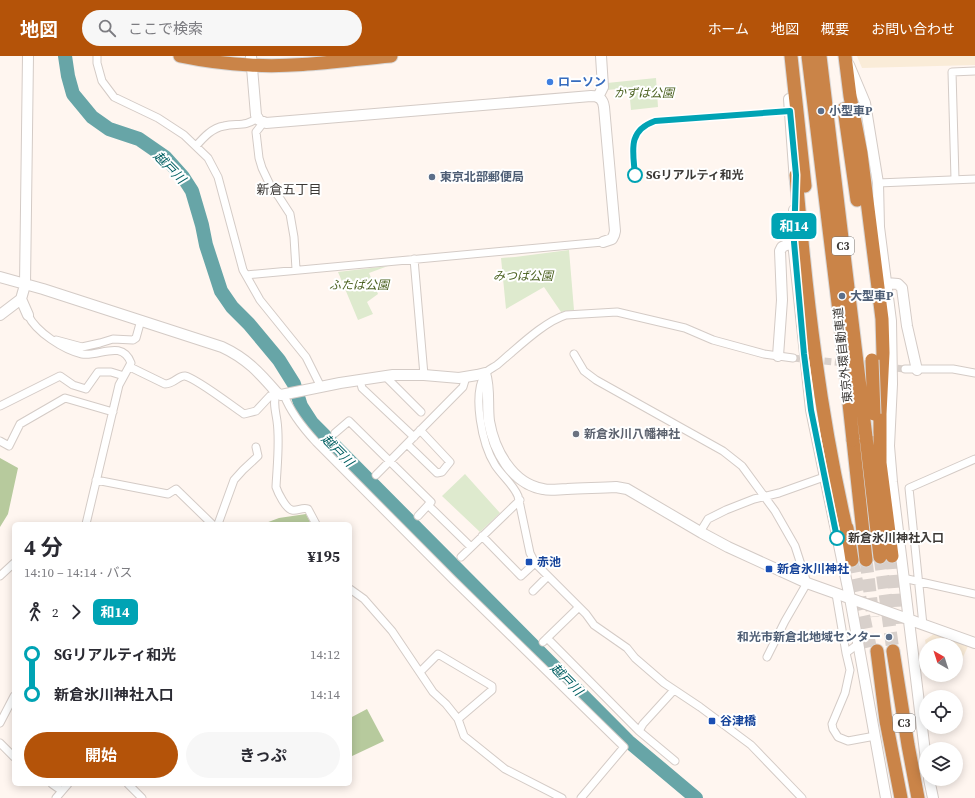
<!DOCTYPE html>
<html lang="ja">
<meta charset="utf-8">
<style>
body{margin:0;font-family:"Source Serif 4","Noto Sans JP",serif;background:#f7f7f7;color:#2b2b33;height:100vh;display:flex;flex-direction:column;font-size:15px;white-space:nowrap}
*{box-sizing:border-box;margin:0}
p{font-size:13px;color:#7c7c81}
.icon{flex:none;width:22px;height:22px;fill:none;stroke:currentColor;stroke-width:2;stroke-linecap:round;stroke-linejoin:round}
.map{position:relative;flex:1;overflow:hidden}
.side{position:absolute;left:12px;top:466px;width:340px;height:264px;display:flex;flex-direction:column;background:#fff;border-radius:6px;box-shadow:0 2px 10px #0003}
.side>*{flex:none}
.badge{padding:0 8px;border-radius:6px;font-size:14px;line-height:26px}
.needle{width:26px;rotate:321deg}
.fabs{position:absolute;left:919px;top:582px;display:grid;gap:8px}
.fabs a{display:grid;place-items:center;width:44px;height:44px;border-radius:50%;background:#fff;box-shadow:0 2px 10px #0003;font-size:20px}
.map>.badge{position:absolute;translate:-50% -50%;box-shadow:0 0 0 2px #fff}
.legs{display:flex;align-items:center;gap:6px;height:44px;padding:0 12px;font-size:13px}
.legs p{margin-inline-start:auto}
.headline{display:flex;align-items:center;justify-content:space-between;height:68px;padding:0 12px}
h1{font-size:22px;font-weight:700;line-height:30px}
.primary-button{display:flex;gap:8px;margin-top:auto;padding:8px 12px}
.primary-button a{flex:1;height:46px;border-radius:24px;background:#b45309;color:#fff;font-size:16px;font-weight:700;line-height:46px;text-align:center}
.primary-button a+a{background:#f7f7f7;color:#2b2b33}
ul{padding:0 12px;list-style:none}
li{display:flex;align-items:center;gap:14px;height:40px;font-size:15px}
li i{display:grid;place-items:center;width:6px;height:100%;margin:0 5px;background:currentColor}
li i::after{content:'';width:10px;height:10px;margin:-5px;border:3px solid;border-radius:50%;background:#fff}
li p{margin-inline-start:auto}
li:first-child i{background:linear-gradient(#0000 50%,currentColor 0)}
li:last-child i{background:linear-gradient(currentColor 50%,#0000 0)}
header{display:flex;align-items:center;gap:24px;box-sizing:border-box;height:56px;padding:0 20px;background:#b45309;color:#fff}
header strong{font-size:19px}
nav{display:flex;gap:22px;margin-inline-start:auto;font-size:14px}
.search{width:280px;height:36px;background:#f7f7f7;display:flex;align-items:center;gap:10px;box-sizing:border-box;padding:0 14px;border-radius:22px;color:#7c7c81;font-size:15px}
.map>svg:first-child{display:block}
.commercial{fill:#faecd8}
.green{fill:#deeace}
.forest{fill:#b7ca9d}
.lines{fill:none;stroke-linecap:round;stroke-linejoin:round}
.river{stroke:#67a5a7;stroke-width:14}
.street-tunnel{stroke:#d8d0cb;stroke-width:7;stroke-dasharray:7 3.5;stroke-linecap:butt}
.highway-tunnel{stroke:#d8d0cb;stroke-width:13;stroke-dasharray:13 6;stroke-linecap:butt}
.street-casing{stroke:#d4cbc6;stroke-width:9}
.secondary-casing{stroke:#d4cbc6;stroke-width:12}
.highway-casing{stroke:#d8d7d7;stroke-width:15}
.street{stroke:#fff;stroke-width:7}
.secondary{stroke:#fff;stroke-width:10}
.highway{stroke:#ca8448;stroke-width:13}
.highway-bridge-casing{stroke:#d8d7d7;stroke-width:15;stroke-linecap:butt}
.highway-bridge{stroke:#ca8448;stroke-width:13}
.line-1-casing{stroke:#fff;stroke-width:9}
.line-1{stroke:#00a3b4;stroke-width:6}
.shop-dot{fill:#3f7fe0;stroke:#fff;stroke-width:1.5}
.service-dot{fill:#5c6f8a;stroke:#fff;stroke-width:1.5}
.stop-1-dot{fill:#fff;stroke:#00a3b4;stroke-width:2}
.worship-dot{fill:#6b7280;stroke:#fff;stroke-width:1.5}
.transit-dot{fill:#1a4fb4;stroke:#fff;stroke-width:1.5}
.labels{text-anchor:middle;stroke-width:4;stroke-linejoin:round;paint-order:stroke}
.shield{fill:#fff;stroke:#767472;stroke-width:1}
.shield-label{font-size:11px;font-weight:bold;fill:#3c3936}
.shop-label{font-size:12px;font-weight:bold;fill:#366cbe;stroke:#fff;text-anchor:start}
.park-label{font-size:12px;font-style:italic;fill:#4b6120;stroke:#fff}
.service-label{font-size:12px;font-weight:bold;fill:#4e5e75;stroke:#fff;text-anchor:start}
.stop-label{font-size:12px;font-weight:bold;fill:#3c3936;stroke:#fff;text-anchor:start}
.street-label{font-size:12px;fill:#3c3936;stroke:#fff}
.worship-label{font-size:12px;font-weight:bold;fill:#5b616d;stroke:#fff;text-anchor:start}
.transit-label{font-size:12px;font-weight:bold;fill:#164399;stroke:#fff;text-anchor:start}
.water-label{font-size:13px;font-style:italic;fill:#005f62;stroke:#fff}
.neighbourhood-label{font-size:13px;fill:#3c3936;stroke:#fff}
</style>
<header>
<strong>地図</strong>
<div class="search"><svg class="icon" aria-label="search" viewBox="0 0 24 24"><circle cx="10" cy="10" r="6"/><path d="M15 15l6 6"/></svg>ここで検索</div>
<nav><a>ホーム</a><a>地図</a><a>概要</a><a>お問い合わせ</a></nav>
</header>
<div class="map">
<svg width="975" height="742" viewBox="0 0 975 742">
<rect width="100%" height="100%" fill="#fff6f0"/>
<!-- commercial -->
<path class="commercial" d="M857 0H975V9L862 12Z
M934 578 968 590 956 617V589H926L925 584Z
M932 619H955L953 623 933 625Z"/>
<!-- green -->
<path class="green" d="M656 22 658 51 631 54 629 32 607 34V27Z
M569 194 574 254 561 256 544 231 506 253 501 202 515 201Z
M388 210 369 217 378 238 367 246 373 258 358 264 338 216Z
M465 418 500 457 480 476 442 440Z"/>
<!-- forest -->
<path class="forest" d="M0 402 18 412 8 458 0 471Z
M306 458 311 468H263L279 462Z
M367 653 384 685 350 701V662Z"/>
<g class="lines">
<!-- river -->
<path class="river" d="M65 0 68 20 73 38 92 61 109 73 139 83 165 101 183 121 192 135 202 169 206 189 221 235 232 251 249 268 279 304 294 328 301 350 312 367 628 685 696 742"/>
<!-- street-tunnel -->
<path class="street-tunnel" d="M793 302 875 310
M887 311 905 313"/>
<!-- highway-tunnel -->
<path class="highway-tunnel" d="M892 500 897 568
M880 501 893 595
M852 504 871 595
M866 504 873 561"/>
<!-- street casing -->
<g class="street-casing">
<path id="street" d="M97 0V7L102 25 114 41 158 62 184 79 208 102 218 121 243 214 260 244 306 301 321 331
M263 67 256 76 259 102 262 112 271 131 279 141 290 158 294 181 296 213
M196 90C204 81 212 72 224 70 237 67 246 71 257 62
M955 123 952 16 975 15
M878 127 975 123
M414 203 424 319
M246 219 603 186
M28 259C36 276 64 294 82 298 99 301 122 283 131 307L119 329 86 468
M56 284 82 291 100 287 113 283 133 284 136 282 141 264
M574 298 584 315 596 324 723 395 742 410 775 455 795 490 807 527 785 565 767 601
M793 302 764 298 713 284 685 272 617 256 566 259C547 265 526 284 511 297 506 301 502 305 497 309 493 312 487 314 485 318 472 339 482 388 495 409 502 420 513 428 518 440L530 497 535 507 586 558 594 569 627 592 635 602 664 627 700 651 751 689 802 742
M130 311 165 328C174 328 179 319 185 320 196 322 232 350 244 358L256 355 270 340 277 337
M905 313H953L975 317
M385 320 421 356
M360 324 362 332 414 381
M277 337C272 344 276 357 277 365 280 386 277 410 276 431 278 437 286 453 292 454 298 455 302 451 308 453L316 468
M284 339C291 357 303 372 316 386L453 524 624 691 581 742
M0 350 60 320 73 329 86 333 98 316H111L124 320
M335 377 349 365 431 446 418 460
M0 385 9 390 20 368 65 342 113 356
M407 388 437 417 442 416 450 406 420 374
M376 419 463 331 466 321
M96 424 168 438 176 433 212 468
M428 449 471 491
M218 468 234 424 243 414 258 400 256 391
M700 476 708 463 726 454 754 443 779 437 824 421
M482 480 521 520 535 507
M461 501 520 444
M0 520 14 507
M903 522 975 538
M350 533 364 543 392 575 433 636 446 648 458 663 464 680 505 713 562 742
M533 535 548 520
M836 538 846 597
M923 569 909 432 975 403
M547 582 639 675 675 705
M543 586 579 551
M858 588 846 597 850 614 845 637 832 668 833 673 838 681 848 685 875 680
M420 616 438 598 492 630V634L458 663
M0 667 14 640
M639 675 643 668 674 634
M0 687 14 701
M52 728 62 735
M128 728 142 742
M56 742 68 728"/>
</g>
<!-- secondary casing -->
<g class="secondary-casing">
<path id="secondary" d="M28 0 25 229 21 243 28 259
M251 0 256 59 259 64 266 67 591 40C599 40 603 43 604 51L615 175 614 179 612 183 603 186
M849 9 865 47 878 127 879 171 891 265 892 328 889 390 892 426 926 704
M598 41 603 31 601 0
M789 43 795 126
M794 154 793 186 811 354 850 542 886 742
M0 221 43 233 222 291C246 302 260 317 277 337L281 339 340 327 393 319H424L459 322 477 319 485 317C490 333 487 349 489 365 494 394 512 428 543 433 550 435 559 433 567 433 584 432 600 432 616 431L627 433 702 477 728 491 807 527 975 587
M886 227 898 228 902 232 907 270 917 314
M0 259 21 243
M778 300 782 244 780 195 782 191 793 186
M929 723 933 742"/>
</g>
<!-- highway casing -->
<g class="highway-casing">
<path id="highway" d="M180 0C204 5 227 8 250 9 297 12 345 4 391 0
M791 0 805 130
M845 0 850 40 861 97 882 263 883 297 880 358V408
M844 53 857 144
M796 119C806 240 820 361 848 480
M866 381 880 501
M853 384 866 504
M879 399 892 500
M847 472 852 504
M877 595 886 665 901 742
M893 595 908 689 918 742"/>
</g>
<!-- street -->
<use href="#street" class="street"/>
<!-- secondary -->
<use href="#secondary" class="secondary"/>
<!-- highway -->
<use href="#highway" class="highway"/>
<!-- highway-bridge casing -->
<g class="highway-bridge-casing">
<path id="highway-bridge" d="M808 0 838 247 853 384
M820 0 866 381
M872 304 874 358"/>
</g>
<!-- highway-bridge -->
<use href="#highway-bridge" class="highway-bridge"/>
</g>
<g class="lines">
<!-- line-1 casing -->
<g class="line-1-casing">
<path id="line-1" d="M635 119C633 95 627 75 655 65L790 55 796 119 794 186 804 298 811 354 837 482"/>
</g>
<!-- line-1 -->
<use href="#line-1" class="line-1"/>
</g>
<!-- markers -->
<circle class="shop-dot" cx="550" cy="26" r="4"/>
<g class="service-dot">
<circle cx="821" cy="55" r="4"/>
<circle cx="432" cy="121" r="4"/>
<circle cx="842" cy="240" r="4"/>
<circle cx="889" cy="581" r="4"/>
</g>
<g class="stop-1-dot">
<circle cx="635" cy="119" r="7"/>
<circle cx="837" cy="482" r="7"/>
</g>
<circle class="worship-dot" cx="576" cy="378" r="4"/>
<g class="transit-dot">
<rect x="525" y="502" width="8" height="8" rx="2"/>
<rect x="765" y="509" width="8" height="8" rx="2"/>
<rect x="708" y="661" width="8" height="8" rx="2"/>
</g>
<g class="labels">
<!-- shield labels -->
<g class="shield">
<rect x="832" y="181" width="22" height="18" rx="3"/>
<rect x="893" y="658" width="22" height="18" rx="3"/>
</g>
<g class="shield-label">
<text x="843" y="194">C3</text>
<text x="904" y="671">C3</text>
</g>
<!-- shop labels -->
<g class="shop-label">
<text x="558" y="30">ローソン</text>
</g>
<!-- park labels -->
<g class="park-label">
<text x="644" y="41">かずは公園</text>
<text x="523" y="224">みつば公園</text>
<text x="359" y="233">ふたば公園</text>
</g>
<!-- service labels -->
<g class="service-label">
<text x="829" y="59">小型車P</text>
<text x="440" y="125">東京北部郵便局</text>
<text x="850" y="244">大型車P</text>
<text x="881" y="585" text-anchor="end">和光市新倉北地域センター</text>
</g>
<!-- stop labels -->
<g class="stop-label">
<text x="646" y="123">SGリアルティ和光</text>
<text x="848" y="486">新倉氷川神社入口</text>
</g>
<!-- street labels -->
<g class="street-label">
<text transform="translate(843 299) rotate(-96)" y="4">東京外環自動車道</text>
</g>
<!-- worship labels -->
<g class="worship-label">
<text x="584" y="382">新倉氷川八幡神社</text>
</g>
<!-- transit labels -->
<g class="transit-label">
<text x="537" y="510">赤池</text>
<text x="777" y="517">新倉氷川神社</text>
<text x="720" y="669">谷津橋</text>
</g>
<!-- water labels -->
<g class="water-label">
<text transform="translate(170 111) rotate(45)" y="5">越戸川</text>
<text transform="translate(338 394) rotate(45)" y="5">越戸川</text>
<text transform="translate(567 623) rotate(45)" y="5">越戸川</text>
</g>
<!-- neighbourhood labels -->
<g class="neighbourhood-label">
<text x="289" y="138">新倉五丁目</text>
</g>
</g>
</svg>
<div class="fabs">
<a><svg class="needle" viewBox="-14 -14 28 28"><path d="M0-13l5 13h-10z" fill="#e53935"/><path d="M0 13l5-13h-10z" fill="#7c7c81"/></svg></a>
<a><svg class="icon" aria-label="locate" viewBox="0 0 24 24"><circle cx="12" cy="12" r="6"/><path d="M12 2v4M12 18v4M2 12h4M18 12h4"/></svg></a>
<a><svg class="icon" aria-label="layers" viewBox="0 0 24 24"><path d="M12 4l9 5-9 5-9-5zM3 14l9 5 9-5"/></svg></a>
</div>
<b class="badge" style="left:794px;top:170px;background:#00a3b4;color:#fff">和14</b>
<section class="side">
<div class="headline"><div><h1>4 分</h1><p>14:10 – 14:14 · バス</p></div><b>¥195</b></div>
<div class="legs"><svg class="icon" aria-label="walk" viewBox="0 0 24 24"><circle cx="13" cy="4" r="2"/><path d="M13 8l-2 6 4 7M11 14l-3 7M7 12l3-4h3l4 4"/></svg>2<svg class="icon" aria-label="forward" viewBox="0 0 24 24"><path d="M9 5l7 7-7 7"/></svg><b class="badge" style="background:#00a3b4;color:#fff">和14</b></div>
<ul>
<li><i style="color:#00a3b4"></i><b>SGリアルティ和光</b><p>14:12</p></li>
<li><i style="color:#00a3b4"></i><b>新倉氷川神社入口</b><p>14:14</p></li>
</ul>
<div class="primary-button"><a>開始</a><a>きっぷ</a></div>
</section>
</div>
